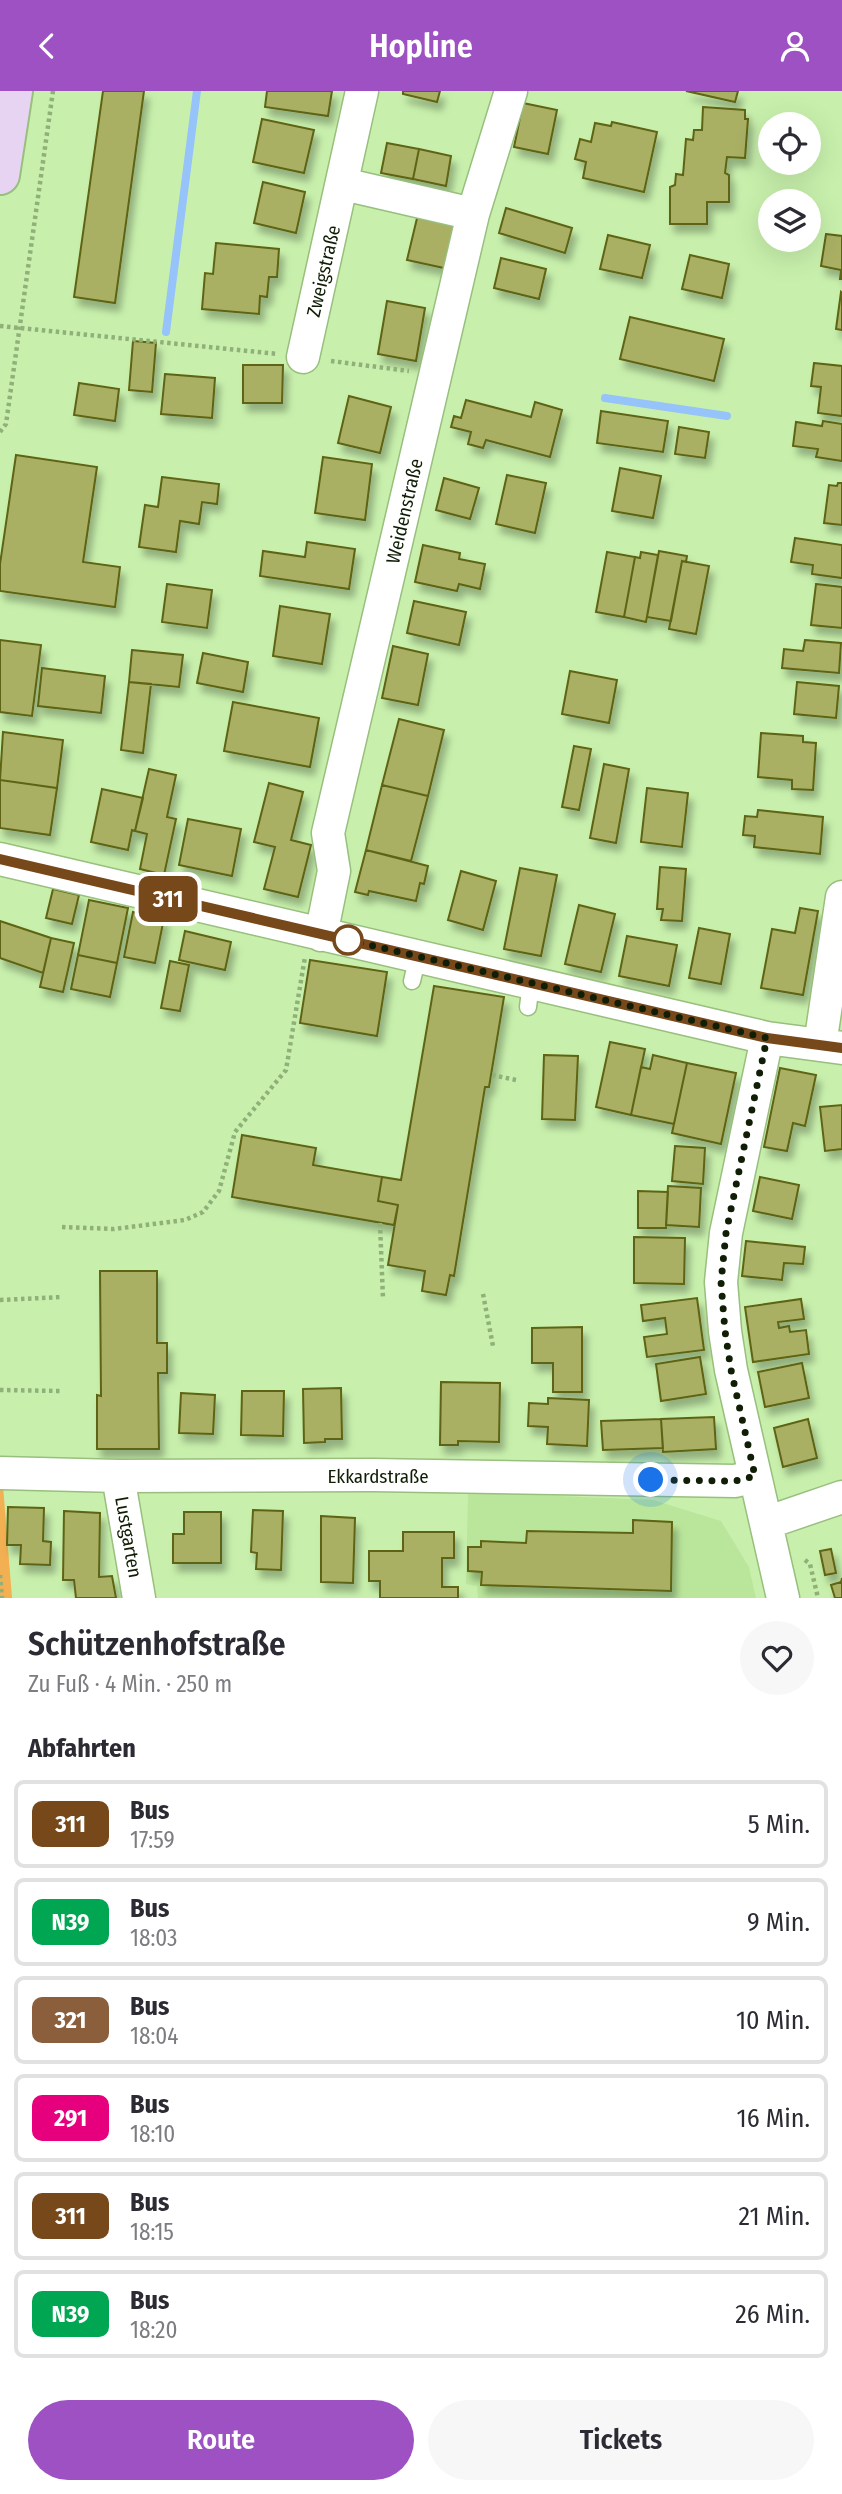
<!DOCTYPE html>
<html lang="de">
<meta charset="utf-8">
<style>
body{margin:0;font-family:"Fira Sans Condensed",sans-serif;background:#f7f7f7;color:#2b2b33;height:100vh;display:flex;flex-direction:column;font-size:26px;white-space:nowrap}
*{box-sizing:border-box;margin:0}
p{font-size:23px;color:#7c7c81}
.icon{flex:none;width:38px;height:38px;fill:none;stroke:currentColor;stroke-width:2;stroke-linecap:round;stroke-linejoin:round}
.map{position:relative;height:1507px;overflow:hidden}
.side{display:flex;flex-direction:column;background:#fff;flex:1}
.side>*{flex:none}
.badge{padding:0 14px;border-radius:10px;font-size:24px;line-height:46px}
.controls{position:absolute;left:758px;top:21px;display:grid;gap:14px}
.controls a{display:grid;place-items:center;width:63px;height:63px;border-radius:50%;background:#fff;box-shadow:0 7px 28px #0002;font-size:35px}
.you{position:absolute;width:35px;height:35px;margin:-18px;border:5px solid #fff;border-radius:50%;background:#1a73e8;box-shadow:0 0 0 10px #1a73e833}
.map>.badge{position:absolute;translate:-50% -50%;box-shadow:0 0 0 4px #fff}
h2{padding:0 28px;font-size:26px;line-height:63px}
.round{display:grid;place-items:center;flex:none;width:74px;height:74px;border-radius:37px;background:#f7f7f7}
.overview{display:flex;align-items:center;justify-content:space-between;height:119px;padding:0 28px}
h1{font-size:33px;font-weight:600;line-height:52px}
.action{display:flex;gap:14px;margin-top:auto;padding:14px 28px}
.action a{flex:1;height:80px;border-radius:42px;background:#9d51c3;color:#fff;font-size:28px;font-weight:600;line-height:80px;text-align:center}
.action a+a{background:#f7f7f7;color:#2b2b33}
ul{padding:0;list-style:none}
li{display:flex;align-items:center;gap:21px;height:88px;margin:0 14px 10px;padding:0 14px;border:4px solid #e1e1e2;border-radius:10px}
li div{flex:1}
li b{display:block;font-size:26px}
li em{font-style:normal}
li .badge{min-width:77px;font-weight:700;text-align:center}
header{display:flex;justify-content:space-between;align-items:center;height:91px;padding:0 28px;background:#9d51c3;color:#fff;font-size:32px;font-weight:600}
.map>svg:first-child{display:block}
.built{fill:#bae69b}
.green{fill:#f2b052}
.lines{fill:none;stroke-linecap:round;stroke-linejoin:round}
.stream{stroke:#96c3f9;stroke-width:8}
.building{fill:#a9af64;stroke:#5f6413;stroke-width:2;filter:url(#shadow)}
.lane-casing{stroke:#98bf7d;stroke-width:19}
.street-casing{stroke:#98bf7d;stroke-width:35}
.secondary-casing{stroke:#98bf7d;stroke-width:42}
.path{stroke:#90b079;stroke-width:4.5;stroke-dasharray:3.5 3.5;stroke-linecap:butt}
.lane{stroke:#fff;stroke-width:16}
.street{stroke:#fff;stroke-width:32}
.secondary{stroke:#e7d4f2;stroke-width:38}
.line-casing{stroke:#fff;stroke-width:16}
.line{stroke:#774819;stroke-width:10}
.walk{stroke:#101e05;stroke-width:7;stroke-dasharray:0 12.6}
.stop-dot{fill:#fff;stroke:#774819;stroke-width:3.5}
.labels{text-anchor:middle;stroke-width:6;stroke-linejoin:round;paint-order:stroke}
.street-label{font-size:19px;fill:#101e05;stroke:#fff}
</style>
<header><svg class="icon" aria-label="back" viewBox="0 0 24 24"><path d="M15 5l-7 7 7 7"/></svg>Hopline<svg class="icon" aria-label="person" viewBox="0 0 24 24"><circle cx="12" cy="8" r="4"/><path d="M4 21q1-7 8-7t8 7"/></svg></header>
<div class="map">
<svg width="842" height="1507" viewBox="0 0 842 1507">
<defs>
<filter id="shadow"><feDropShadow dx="4.5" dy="8" stdDeviation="3.5" flood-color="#0004"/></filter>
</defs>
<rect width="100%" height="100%" fill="#c8f0ac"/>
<!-- built -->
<path class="built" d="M468 1401 653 1409 721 1430 749 1476 756 1507H478L477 1495 466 1493Z"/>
<!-- green -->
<path class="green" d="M0 1382H2L12 1507H0Z"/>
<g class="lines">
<!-- stream -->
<path class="stream" d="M166 241 197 0
M605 307 727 325"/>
</g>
<!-- building -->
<path class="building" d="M103 0H144L115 212 74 206Z
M267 0H332L328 25 265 16Z
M403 0H440L437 11 403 3Z
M686 0H738L735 11Z
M523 12 557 19 548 63 514 56Z
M703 16 745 19V28H748L745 67 727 66 725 82 729 84V111H707V133H670V96L675 94 676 83 683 84 686 48 693 49 694 39H702Z
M262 28 314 39 304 82 253 71Z
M612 31 657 41 644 101 583 87 586 71 575 68 580 48 591 51 595 32 611 35Z
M387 52 419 58 413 88 381 82Z
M419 58 451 65 446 95 413 88Z
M263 91 305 101 296 142 254 132Z
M506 117 572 137 565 162 499 142Z
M418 123 455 132 444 177 407 169Z
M826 143 842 145V188H840L841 179 821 175Z
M608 144 650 154 642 187 600 178Z
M216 152 279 158 277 186H269L267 206 260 205 259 223 202 218 205 182 213 183Z
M690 164 729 173 722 207 682 198Z
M501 167 546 178 539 208 494 197Z
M841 201 842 202V239L836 238Z
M387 210 425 217 416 270 378 263Z
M630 226 724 248 714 290 620 268Z
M133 250 156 252 152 301 129 299Z
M814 272 842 275V325L818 322 821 296 811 295Z
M243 274H283L282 312H243Z
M165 283 215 287 212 327 161 323Z
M79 292 119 298 115 330 74 324Z
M349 305 391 316 380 362 338 352Z
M466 309 531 326 535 311 562 319 550 366 486 349 483 357 468 353 471 341 451 336 454 325 461 327Z
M601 320 668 330 663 361 597 352Z
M823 330 842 333V370L816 366 818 358 793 355 796 331 822 335Z
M679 336 709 341 705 367 675 363Z
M16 364 97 376 83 471 120 476 115 516 0 500V473Z
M323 366 372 373 365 429 315 422Z
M620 377 661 385 653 427 612 420Z
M507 384 546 392 535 442 496 433Z
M162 386 219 393 217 413 202 411 199 433 180 430 176 461 139 456 145 414 158 416Z
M444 387 479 397 470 428 436 419Z
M838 392H842V434L824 432 829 394 837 395Z
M795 447 842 454V487L812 483 813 474 791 471Z
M307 451 355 458 349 498 260 485 263 460 305 466Z
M423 454 460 462 459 468 485 473 480 498 459 493 457 500 415 491Z
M659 460 687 465 686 471 682 470 671 530 647 526Z
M607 461 635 466 624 526 596 521Z
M641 461 658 464 646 531 624 526 635 466 640 467Z
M682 470 709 475 696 543 669 538Z
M167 493 212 499 207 537 162 531Z
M816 493 842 496V537L811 534Z
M414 510 466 521 459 554 407 542Z
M280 515 330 523 322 573 273 565Z
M0 549 41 554 32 625 0 621Z
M805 549 841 552 839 582 782 577 784 558 803 560Z
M393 555 428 563 418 614 382 607Z
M132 559 183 564 179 596 129 591Z
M203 562 248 571 243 601 197 592Z
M42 577 105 585 101 622 38 615Z
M570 580 617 589 609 632 562 623Z
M129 591 151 593 143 662 121 659Z
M797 591 839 595 836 627 794 623Z
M233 611 319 627 310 676 224 660Z
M399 628 444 639 428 705 382 694Z
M3 641 63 649 57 697 0 689Z
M761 642 803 645V651L816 652 813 699 792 698V689L758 686Z
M574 655 591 658 579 719 562 716Z
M604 673 629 678 616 752 590 747Z
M149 678 176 684 167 726 176 728 164 784 140 778 147 743 135 740Z
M0 689 57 697 50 744 0 737Z
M269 692 303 701 291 749 311 754 298 806 264 798 275 756 254 751Z
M382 694 428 705 411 770 366 759Z
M647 697 688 702 682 756 641 751Z
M102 698 143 707 135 740 132 739 128 759 91 751Z
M758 719 823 726 820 763 754 756 755 745 743 744 745 725 757 726Z
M188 728 241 738 232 785 179 774Z
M366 759 428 775 424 793 420 792 416 810 369 800 368 804 355 801Z
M660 776 686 778 682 830 661 829 663 818H657Z
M520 777 557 784 541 865 504 858Z
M461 780 496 790 483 839 448 829Z
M53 798 79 804 72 833 46 827Z
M89 809 128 817 117 872 78 864Z
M579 814 615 823 601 881 565 873Z
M800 817 818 820 803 904 761 897 772 838 795 842Z
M133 821 164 827 155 872 124 866Z
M0 830 51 847 43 882 0 867Z
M699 837 730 843 721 893 689 887Z
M185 840 231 851 225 879 179 869Z
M627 845 677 854 669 895 619 885Z
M51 847 74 852 63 901 40 896Z
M78 864 117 872 110 906 71 898Z
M310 869 387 881 377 945 300 932Z
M170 870 189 874 180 920 161 917Z
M434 895 504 906 489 996H485L454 1185 450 1184 446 1204 422 1200 425 1180 388 1174 398 1114 378 1110 382 1086 401 1089Z
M610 951 645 958 631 1024 596 1016Z
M544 964 578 965 575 1029 542 1028Z
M653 964 687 972 674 1033 631 1024 641 976 650 978Z
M687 972 736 982 721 1053 672 1042Z
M780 977 816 984 805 1035 793 1032 787 1060 764 1056Z
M842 1014V1058L825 1060 820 1016Z
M242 1044 316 1057 313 1074 382 1086 378 1110 398 1114 394 1134 232 1106Z
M675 1055 705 1057 703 1093 672 1090Z
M760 1086 799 1094 792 1128 753 1120Z
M668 1095 701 1097 699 1136 666 1134Z
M638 1100 668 1101 666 1137H638Z
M634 1146 685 1147 684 1193 634 1192Z
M746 1150 805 1156 803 1173 784 1172 782 1189 742 1185Z
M100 1180H157V1252H167V1282H158L159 1358H97V1304L101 1305Z
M697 1207 704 1259 647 1266 644 1246 667 1243 665 1227 643 1230 641 1214Z
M801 1208 804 1228 778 1231 779 1237 789 1235 790 1241 806 1239 809 1263 753 1271 745 1216Z
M582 1236V1301H553V1272H532V1237Z
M700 1266 706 1303 661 1310 656 1273Z
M802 1272 809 1307 765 1316 758 1281Z
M441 1291 500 1292 499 1351 458 1350V1354H440Z
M341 1297 342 1348H325V1351L304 1352 303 1298Z
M242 1300H284L283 1345 241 1344Z
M181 1302 215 1304 213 1343 179 1342Z
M548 1307 589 1309 587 1355 547 1353 548 1336 528 1335 529 1312 548 1313Z
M714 1326 716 1358 663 1361 661 1328Z
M661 1328 663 1357 603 1359 601 1330Z
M808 1328 817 1367 783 1376 774 1337Z
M8 1416 44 1417 43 1450 51 1451 50 1474 20 1473 21 1454H7Z
M253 1419 283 1420 281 1479 256 1478 257 1462 251 1461Z
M64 1420 100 1422 99 1486 112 1485 116 1507H76L74 1489H63Z
M184 1421H221V1472H173V1443H184Z
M321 1425 355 1427 353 1492 321 1491Z
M633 1429 672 1431 671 1500 481 1494 482 1481 468 1480V1456H481V1450L526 1452 527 1440 633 1442Z
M403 1441H454V1467H442V1496H458V1507H380V1490H369V1460H403Z
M831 1458 836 1482 825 1484 820 1460Z
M842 1487V1507H835L831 1494 841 1491Z"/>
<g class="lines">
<!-- lane casing -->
<g class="lane-casing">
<path id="lane" d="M412 890 418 865
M528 916 531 892"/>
</g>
<!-- street casing -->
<g class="street-casing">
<path id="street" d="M343 93 473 123
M303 266 362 0
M0 768 767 947 842 957
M321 844 334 780 328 742 473 123 511 0
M767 947 726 1142 721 1191 725 1240 731 1279 783 1507
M820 954 842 806
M0 1382 118 1385 373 1384 735 1390 755 1385
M118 1385 139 1507
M766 1432 842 1406"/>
</g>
<!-- secondary casing -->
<g class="secondary-casing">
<path id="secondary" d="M0 84 13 0"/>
</g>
<!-- path -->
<path class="path" d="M0 235 278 263
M331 270 409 280
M0 341 6 333 53 0
M492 984 516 989
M380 1132 383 1208
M62 1136 114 1138 185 1129 203 1121 219 1100 235 1041 286 979 305 866
M483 1203 493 1255
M0 1209 62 1206
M0 1299 60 1300
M805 1469 810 1473 818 1507
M0 1484 2 1507"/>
<!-- lane -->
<use href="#lane" class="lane"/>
<!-- street -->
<use href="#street" class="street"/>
<!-- secondary -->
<use href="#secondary" class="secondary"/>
</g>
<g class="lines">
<!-- line casing -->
<g class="line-casing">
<path id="line" d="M0 768 767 947 842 957"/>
</g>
<!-- line -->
<use href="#line" class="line"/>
<!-- walk -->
<path class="walk" d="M348 849 767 947 726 1142 721 1191 725 1240 731 1279 755 1385 735 1390 651 1389"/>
</g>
<!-- markers -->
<circle class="stop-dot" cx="348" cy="849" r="14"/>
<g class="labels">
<!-- street labels -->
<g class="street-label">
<text transform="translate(323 180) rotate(-77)" y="7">Zweigstraße</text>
<text transform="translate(404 420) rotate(-77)" y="7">Weidenstraße</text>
<text x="378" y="1392">Ekkardstraße</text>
<text transform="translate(129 1446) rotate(80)" y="7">Lustgarten</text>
</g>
</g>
</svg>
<div class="controls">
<a><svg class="icon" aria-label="locate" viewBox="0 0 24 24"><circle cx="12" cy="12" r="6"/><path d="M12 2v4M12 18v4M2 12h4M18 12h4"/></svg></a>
<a><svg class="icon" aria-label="layers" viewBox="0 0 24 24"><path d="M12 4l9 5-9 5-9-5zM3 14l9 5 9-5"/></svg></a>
</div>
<div class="you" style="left:651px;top:1389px"></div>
<b class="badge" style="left:168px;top:808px;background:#774819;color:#fff">311</b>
</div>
<section class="side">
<div class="overview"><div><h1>Schützenhofstraße</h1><p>Zu Fuß · 4 Min. · 250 m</p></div><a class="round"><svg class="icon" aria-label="heart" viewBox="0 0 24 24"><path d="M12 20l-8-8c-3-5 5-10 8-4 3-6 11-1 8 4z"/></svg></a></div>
<h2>Abfahrten</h2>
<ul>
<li><span class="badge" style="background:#774819;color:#fff">311</span><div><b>Bus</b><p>17:59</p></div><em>5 Min.</em></li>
<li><span class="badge" style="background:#00a651;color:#fff">N39</span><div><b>Bus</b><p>18:03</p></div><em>9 Min.</em></li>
<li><span class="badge" style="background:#8b5e3c;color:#fff">321</span><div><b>Bus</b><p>18:04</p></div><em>10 Min.</em></li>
<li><span class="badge" style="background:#e6007e;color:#fff">291</span><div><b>Bus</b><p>18:10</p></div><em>16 Min.</em></li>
<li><span class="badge" style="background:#774819;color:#fff">311</span><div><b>Bus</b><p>18:15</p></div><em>21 Min.</em></li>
<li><span class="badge" style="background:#00a651;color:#fff">N39</span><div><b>Bus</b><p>18:20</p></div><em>26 Min.</em></li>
</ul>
<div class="action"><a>Route</a><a>Tickets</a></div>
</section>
